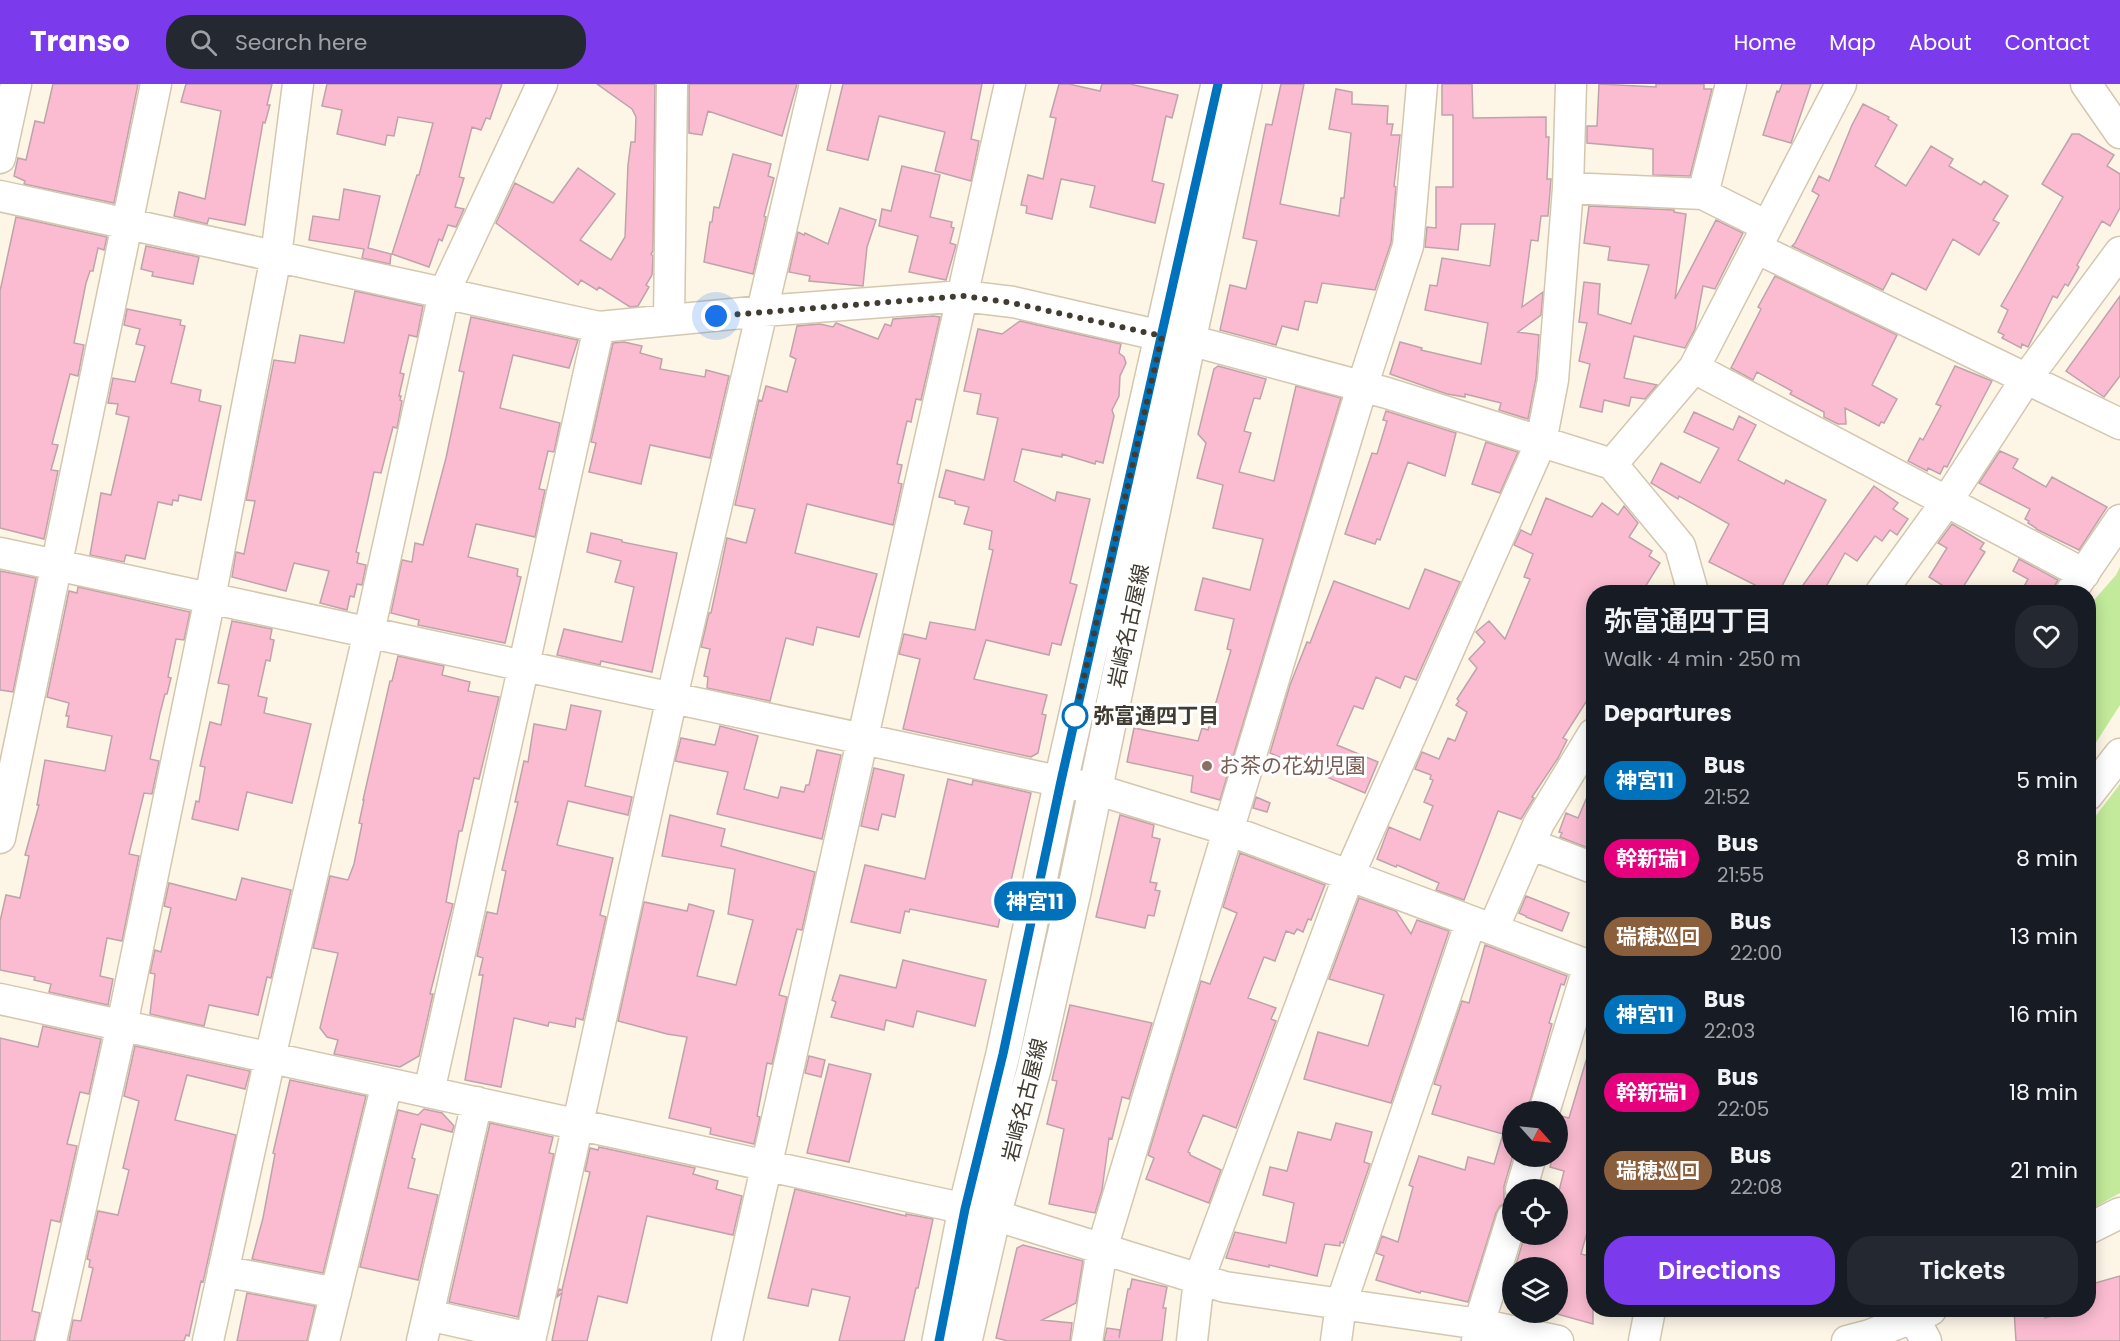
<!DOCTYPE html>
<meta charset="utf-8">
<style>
body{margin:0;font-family:Poppins,"Noto Sans JP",sans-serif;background:#242831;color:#f1f3f6;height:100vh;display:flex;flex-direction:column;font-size:22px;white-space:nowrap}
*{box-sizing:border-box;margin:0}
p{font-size:20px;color:#9ea1a6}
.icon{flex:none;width:33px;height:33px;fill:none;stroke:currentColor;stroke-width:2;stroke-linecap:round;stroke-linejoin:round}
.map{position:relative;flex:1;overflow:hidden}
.panel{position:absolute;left:1586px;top:501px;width:510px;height:732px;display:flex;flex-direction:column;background:#171b24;border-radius:24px;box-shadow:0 3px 15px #0003}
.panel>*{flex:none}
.badge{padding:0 12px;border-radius:20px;font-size:21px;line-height:39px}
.needle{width:39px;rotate:117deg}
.buttons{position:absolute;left:1502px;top:1017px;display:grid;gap:12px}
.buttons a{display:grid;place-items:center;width:66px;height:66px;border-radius:50%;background:#171b24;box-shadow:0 3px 15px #0003;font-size:30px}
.you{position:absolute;width:30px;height:30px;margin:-15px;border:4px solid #fff;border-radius:50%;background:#1a73e8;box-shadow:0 0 0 9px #1a73e833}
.map>.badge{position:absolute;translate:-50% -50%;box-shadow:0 0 0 3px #fff}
h2{padding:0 18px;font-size:22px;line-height:54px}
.round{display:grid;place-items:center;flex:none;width:63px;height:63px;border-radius:24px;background:#242831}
.headline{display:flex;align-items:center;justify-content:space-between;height:102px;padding:0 18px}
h1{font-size:28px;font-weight:600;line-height:45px}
.button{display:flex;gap:12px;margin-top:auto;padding:12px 18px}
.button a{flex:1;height:69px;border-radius:24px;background:#7c3aed;color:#fff;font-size:24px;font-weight:600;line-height:69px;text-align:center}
.button a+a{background:#242831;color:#f1f3f6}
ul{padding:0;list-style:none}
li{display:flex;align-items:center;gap:18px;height:78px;padding:0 18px}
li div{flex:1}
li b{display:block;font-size:22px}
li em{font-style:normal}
li .badge{min-width:66px;font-weight:700;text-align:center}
header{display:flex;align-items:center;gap:36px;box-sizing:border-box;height:84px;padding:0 30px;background:#7c3aed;color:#fff}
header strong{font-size:28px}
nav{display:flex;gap:33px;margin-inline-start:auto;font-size:21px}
.search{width:420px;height:54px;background:#242831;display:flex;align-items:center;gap:15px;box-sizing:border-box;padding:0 21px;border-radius:24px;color:#9ea1a6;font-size:22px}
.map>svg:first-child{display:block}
.green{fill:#c2ea9a}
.building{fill:#fbbcd1;stroke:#bfa3ab;stroke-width:1.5}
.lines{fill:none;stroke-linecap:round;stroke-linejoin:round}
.minor-casing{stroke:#d3c7af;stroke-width:33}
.major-casing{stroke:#d3c7af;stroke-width:36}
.minor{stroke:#fff;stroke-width:30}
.major{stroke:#fff;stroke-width:33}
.line-casing{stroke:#fff;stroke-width:14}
.line{stroke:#0072bc;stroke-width:9}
.walk{stroke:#403c32;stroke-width:6;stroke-dasharray:0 10.8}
.stop-dot{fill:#fff;stroke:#0072bc;stroke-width:3}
.education-dot{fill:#8d6e63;stroke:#fff;stroke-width:2}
.labels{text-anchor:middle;stroke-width:6;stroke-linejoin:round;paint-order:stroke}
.street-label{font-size:21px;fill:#403c32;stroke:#fff}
.stop-label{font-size:21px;font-weight:bold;fill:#403c32;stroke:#fff;text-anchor:start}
.education-label{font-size:21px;fill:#785e54;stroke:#fff;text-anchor:start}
</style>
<header>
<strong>Transo</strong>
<div class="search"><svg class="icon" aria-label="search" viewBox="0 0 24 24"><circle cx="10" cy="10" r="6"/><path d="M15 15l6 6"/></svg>Search here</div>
<nav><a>Home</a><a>Map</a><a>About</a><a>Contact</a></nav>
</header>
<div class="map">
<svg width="2120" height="1257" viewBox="0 0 2120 1257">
<rect width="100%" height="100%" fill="#fdf6e7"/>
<!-- green -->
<path class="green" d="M2120 483V621L2088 671V523L2116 491Z
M2120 700V1109L2088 1127V742Z"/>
<!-- building -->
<path class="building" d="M53 0H138L114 119 24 100 25 97 14 92 18 74 26 76 35 37 44 39Z
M186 0H272L267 21H270L265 39 263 38 245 141 209 134 207 140 174 132 179 108 205 115 221 27 181 18Z
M327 0H502L490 35 486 34 481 46 472 43 459 93 464 94 455 123 464 125 456 143 448 141 442 157 439 155 429 183 392 170 417 91H419L433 39 398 33 394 52 387 51 385 61 337 50 342 26 322 22Z
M597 0H655L653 167 651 170 653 172 652 191 646 201 649 203 638 222 630 223 599 203 597 206 581 196 578 201 496 139 515 99 553 119 578 84 615 110 580 156 611 176 625 153 628 81 631 58H635L636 33 632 25Z
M689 0H797L782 52 708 27 702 51 689 49Z
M843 0H982L971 55 979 57 971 97 935 87 945 48 879 32 868 76 827 66Z
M1059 0H1069L1100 7 1102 0H1130L1178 11 1172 34 1166 32 1152 97 1164 100 1155 139 1090 123 1095 102 1061 95 1052 135 1026 129 1027 122 1021 121 1028 91 1043 95 1056 34 1050 33Z
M1281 0H1304L1280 120 1339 132 1341 114H1344L1351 49 1329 45 1336 5 1352 8V20L1388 22 1387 40H1393L1391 51H1400L1394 102 1396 103 1391 159 1375 206 1322 199 1317 219 1305 217 1298 246 1282 242 1276 261 1220 246 1230 201 1246 205 1257 157 1243 154 1266 40 1272 41Z
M1442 0H1472L1473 34 1546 33V53H1549L1547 95H1551L1548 132H1541L1538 157 1531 156 1522 223 1543 208 1541 231 1518 248 1539 251 1536 294 1528 335 1499 326 1501 319 1465 310V313L1447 310 1390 290 1400 258 1422 264 1421 266 1481 280 1488 239 1425 226 1430 201 1437 202 1442 174 1490 182 1495 140H1461L1458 166 1425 163 1427 143 1436 144V103H1453V31H1442Z
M1599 0 1656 3V0H1704V5H1712L1690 92 1653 91V65L1587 59V42H1597Z
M1782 0H1811L1791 59 1763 51 1777 7 1779 8Z
M1863 20 1889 33 1888 35 1897 41 1875 82 1906 102 1931 62 1953 75 1949 82 1981 101 1984 97 2008 112 1993 136 1999 139 1979 171 1953 155 1926 206 1892 189 1883 206 1792 162 1795 159 1819 111 1812 107 1819 92 1829 97 1852 41Z
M2072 50H2079L2114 71 2107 82 2120 90V124L2110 142 2102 137 2077 181 2079 183 2068 202 2065 200 2057 214 2053 212 2028 263 2022 260 2021 264 2002 254 2004 251 1998 248 2008 226 2001 222 2063 113 2042 100Z
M733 70 771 80 768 92 774 94 764 132 766 133 753 190 704 178 710 138H712L714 123 719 124Z
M902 82 940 91 930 133 952 138 951 143 954 144 950 159 956 161 946 196 909 188 918 152 879 142 882 125 891 127Z
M344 105 380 112 368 164 391 170 390 180 362 174 364 165 309 156 313 132 339 136Z
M1589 122 1674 126V128L1686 130 1675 215 1716 136 1743 149 1715 205 1703 202 1695 245 1685 264 1634 252 1624 294 1657 301 1645 315 1631 313 1629 322 1604 316 1602 328 1580 323 1590 280 1579 277 1587 239 1579 238 1584 198 1600 200 1598 230 1631 240 1649 181 1608 176 1610 163 1584 159Z
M840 124 876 136 867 163 863 202 809 197 810 192 789 188 798 148 804 151 805 149 828 160Z
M16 133 107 153 104 166 98 164 93 187H90L86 199 74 259 84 261 78 292 70 290 52 360 58 361 51 386 58 387 44 455 0 444V207Z
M146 162 199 173 193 200 152 192 153 188 141 185Z
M1775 192 1897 251 1872 301 1897 315 1884 339 1881 338 1879 342 1845 324 1846 340H1838L1824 333V328L1790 310 1792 307 1757 288 1753 296 1731 284 1761 225 1758 223Z
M355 207 423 222 417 253 409 251 400 289 404 290 399 312H401L400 316 402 317 397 344 393 343 381 389 374 388 367 420 356 468 359 469 357 479 366 481 362 501 357 500 354 513 350 512 347 526 320 519 329 487 294 479 286 507 232 493 236 468 244 470 255 417 246 416 274 276 295 279 300 251 344 259Z
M2120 212V292L2104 313 2066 287Z
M127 225 181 236 180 241 185 242 171 299 201 306 199 317 221 322 201 416 179 411 178 417 173 416 172 421 158 418 145 475 126 471 124 478 90 471 101 409 111 411 129 333 116 330 118 320 108 319 113 294 135 298 145 262 136 260 140 245 124 241Z
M933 232 940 233 921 316 916 315 911 338 907 337 897 380 902 381 898 399 902 400 893 441 807 420 795 469 877 490 859 553 817 543 813 561 786 554 770 617 707 604 708 593 704 592 710 565 701 563 709 529H711L727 454 746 459 755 425 735 421 759 316 762 317 766 302 787 308 796 275 790 272 797 242 820 240 833 243 836 239 878 255 885 240 891 242 893 235Z
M471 233 578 256 569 284 513 271 500 324 560 339 554 368 548 367 539 405 545 406 535 453 476 440 468 473 518 485 517 492 521 493 505 559 418 541 419 536 391 529 402 476 412 478 415 459 423 461 446 374 464 288 459 287Z
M1020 237 1121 260 1119 269 1124 273 1126 279 1120 292 1119 312 1112 326 1114 332 1103 379 1096 377 1095 380 1062 370V373L1022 365 1014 397 1055 417 1057 408 1090 415 1070 499 1077 501 1061 561 1052 559 1049 571 986 556 974 595 1047 611 1042 630 1046 631 1038 669 1031 673 903 645 920 575 899 570 904 550 926 555 930 538 975 546 993 466 989 465 992 447 964 440 969 423 955 420V417L939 413 946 386 984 396 998 334 977 330 981 310 964 307 978 245 1002 250Z
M624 258 642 262 640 269 662 275 660 285 705 293 706 286 729 292 710 374 650 361 641 400 589 388 596 359 591 358 613 259Z
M1218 282 1266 295 1260 315 1254 314 1244 347 1251 349 1239 388 1274 397 1296 302 1341 314 1220 716 1191 708 1193 692 1127 678 1134 644 1198 657 1202 644 1208 646 1231 566 1227 565 1234 535 1195 526 1203 494 1250 506 1263 455 1213 444 1223 401 1197 394 1206 359 1198 350 1214 285Z
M1955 282 1992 297 1947 383 1944 382 1940 390 1928 384 1927 387 1908 377 1920 354 1923 356 1941 322 1936 320Z
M1386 327 1456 349 1445 392 1408 378 1380 456 1377 455 1375 460 1345 450 1372 369 1377 370 1387 337 1383 336Z
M1694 328 1733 346 1739 332 1756 341 1738 376 1784 400 1786 396 1826 416 1779 508H1769L1709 478 1729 440 1679 412 1678 415 1651 399 1661 379 1700 399 1719 364 1684 348Z
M1486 358 1518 368 1500 409 1472 400Z
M2000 367 2018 375 2013 384 2046 403 2052 393 2107 423 2079 466 2036 445V444L2028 439 2029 437 2025 435 2030 425 1979 399Z
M1874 402 1898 419 1893 425 1908 435 1897 451 1890 446 1882 457 1875 452 1857 477 1845 469 1823 508H1798Z
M1546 414 1592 433 1602 419 1618 431 1624 422 1638 439 1629 453 1652 467 1649 472 1660 479 1642 508H1593V607L1563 654 1567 656 1558 674 1532 713 1534 714 1521 735 1498 727 1464 816 1436 806 1439 799 1397 781 1396 783 1377 775 1389 743 1420 756 1433 722 1424 718 1433 696 1430 695 1431 691 1415 685 1422 668 1439 675 1448 654 1455 657 1467 628 1456 621 1459 617 1457 615 1477 584 1469 575 1485 558 1476 548 1489 537 1505 555 1530 495 1524 493 1533 470 1514 461 1521 446 1531 451Z
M1952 440 1984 459 1980 465 1985 468 1960 508H1953L1929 493 1947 464 1938 459Z
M591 449 622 456V458L677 469 652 588 601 577 600 581 557 571 564 545 622 558 634 503 615 498 621 477 587 468Z
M2019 475 2058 496 2051 508H2021L2028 495 2013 487Z
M1425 485 1460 498 1416 596 1405 592 1400 604 1376 593 1363 625 1354 622 1337 661 1378 678 1365 709 1270 669 1290 601 1307 558 1310 559 1334 497 1409 525Z
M0 487 36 494 13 608 0 606Z
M78 503 190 528 184 556 176 555 168 593 171 594 167 610H165L160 629 150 675 159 677 152 710 144 709 129 770 139 772 122 857 107 854 100 892 113 895 108 921 49 908 51 900 34 896 35 893 0 886V837L6 811 20 814 29 772 25 771 39 721H37L45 676 105 687 112 652 67 643 69 632H66L69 619 47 613 69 507 77 509Z
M232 537 272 545 270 555 274 556 270 577 266 576 258 612 267 614 264 629 311 640 292 719 247 708 238 746 192 735 196 717 199 718 205 683 200 682 210 638 221 641 229 601 218 599Z
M398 572 444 582 442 591 470 598 468 607 499 613 479 695 474 694 462 747H459L446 818 453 820 430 910H433L419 972 400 983 334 970 338 956 327 953 320 944 338 869 313 864 330 792 348 796 354 780 362 740 359 739 364 716H363L390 597H392Z
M571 621 601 627 585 702 632 713 628 731 568 717 557 761 613 774 600 831 606 833 583 936 576 934 575 943 549 938 548 942 514 934 501 1003 465 996 483 891H479L483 874 477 872 487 828 497 830 506 787 502 786 518 718H515L524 677 528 678 534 640 566 646Z
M720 642 758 652 744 705 778 714 781 703 804 708 806 701H809L817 666 841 671 822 755 717 730 728 688 675 677 681 654 715 661Z
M874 684 904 691 895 733 882 730 878 746 861 742Z
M948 695 972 701 973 696 1031 709 1011 797 1008 796 998 843 910 825 909 828 905 827 900 849 851 838 865 781 925 795Z
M1593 699V766L1560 753 1562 749 1559 748 1566 729 1578 734Z
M1256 713 1270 719 1267 728 1253 724Z
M670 731 725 745 721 762 815 788 802 846 797 845 779 911 787 913 772 980 767 979 757 1032 760 1033 754 1060 710 1050 711 1044 669 1034 687 953 667 950 618 937 644 818 687 827 689 820 714 827 697 892 736 901 753 836 728 830 735 785 662 772Z
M1120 731 1154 741 1152 753 1160 755 1150 798 1157 799 1155 806 1160 807 1154 832 1148 831 1145 844 1096 833Z
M1240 769 1325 801 1311 836 1308 835 1303 848 1297 845 1294 850 1286 847 1275 877 1264 873 1248 914 1276 924 1271 935 1276 937 1236 1044 1203 1031 1188 1068 1190 1069V1071L1221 1086 1209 1119 1146 1095 1154 1074 1148 1071 1201 897 1210 900 1237 829 1223 823Z
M242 794 291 806 271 894 267 893 258 931 209 921 204 942 150 930 155 890 150 889 155 866 161 868 171 824 164 822 169 799 236 816Z
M1526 812 1569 829 1562 847 1526 833V832L1519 829Z
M1359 814 1396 827 1411 850 1417 836 1449 847 1391 1019 1304 995 1318 948 1368 962 1384 911 1329 895Z
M1485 861 1567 892 1564 901 1561 900 1549 939 1552 940 1527 1028 1518 1025 1517 1028H1512V1075L1504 1102V1117L1507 1118 1500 1122 1496 1129 1468 1218 1435 1210 1421 1207 1420 1209 1376 1196 1384 1172 1376 1169 1382 1152 1398 1158 1413 1103 1409 1101 1419 1072 1465 1086 1468 1073 1494 1080 1503 1050 1432 1030 1441 1002 1434 1000 1462 917 1469 919Z
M903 876 986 896 975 942 917 927 913 943 886 936 884 946 831 933 836 918 832 916 840 891 896 904Z
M1070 921 1152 939 1129 1015 1122 1013 1112 1055 1109 1054 1102 1106 1095 1129 1049 1120 1064 1045 1047 1040 1057 997 1052 996Z
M43 942 101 955 89 1010 80 1008 67 1060 77 1062 60 1138 51 1136 32 1227 40 1229 34 1257H0V954L38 963Z
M135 962 250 987 245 1005 187 991 175 1036 236 1051 203 1198 201 1197 189 1252 186 1251 184 1257H69L73 1236 81 1237 93 1184 89 1183 90 1176 87 1175 98 1127 118 1131 129 1086 123 1084 139 1017 124 1012Z
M1588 970 1593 971V1127L1581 1170 1593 1173V1240L1557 1230V1184H1515L1525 1150H1557V1115L1564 1087 1550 1083 1553 1072H1557V1039L1561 1032 1569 1034Z
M809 972 825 976 821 993 805 989Z
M829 980 871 990 849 1078 807 1069Z
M290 996 366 1012 323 1189 252 1175 263 1134 275 1070 273 1069Z
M424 1025 442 1029 454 1042 452 1048 421 1040 412 1074 415 1075 408 1104 438 1111 418 1196 360 1183 398 1026 418 1031Z
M490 1039 553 1053 549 1069 554 1070 518 1233 449 1218Z
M1336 1039 1372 1048 1364 1078 1370 1080 1343 1159 1340 1158V1162L1325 1160 1317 1192 1269 1181V1183L1226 1174 1235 1148 1286 1159 1294 1119 1263 1111 1270 1083 1287 1087 1298 1048 1331 1056Z
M599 1063 695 1084 693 1090 718 1097 716 1105 742 1112 733 1151 647 1132 627 1219 598 1212 587 1257H552L562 1209 557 1213 559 1205 562 1206 590 1088 585 1087 590 1064 598 1066Z
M795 1105 906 1132V1130L933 1135 918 1204H916L904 1257H839L850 1213 812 1205 808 1222 768 1214Z
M1023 1161 1083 1177 1076 1219 1042 1236 1072 1239 1070 1257H1008L996 1254 1017 1164Z
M2120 1192V1257H2016L2014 1226H2045V1234L2075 1226H2088V1201Z
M1132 1195 1167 1203 1163 1224H1166L1162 1257H1104L1107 1244 1120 1246 1119 1254 1128 1205H1130Z
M247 1209 315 1222 307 1257H237Z"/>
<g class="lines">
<!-- minor casing -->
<g class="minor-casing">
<path id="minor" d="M2086 0 2120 49
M0 74 16 0
M1568 104 1703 110 1767 142
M1703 110 1731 0
M0 112 599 243 763 227 963 212 1013 218 1162 252
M1756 164 2120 340
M669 236 672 0
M1189 256 1387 309 1612 380 1680 462 1693 508
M1694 284 2084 490
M1612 380 1694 284 1841 0
M0 469 1095 705 1228 746 1593 883
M1881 508 1947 417 2026 295 2120 168
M2071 508 2120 436
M2088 711 2120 670
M0 754 156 0
M1530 760 1593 784
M1493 845 1539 739 1593 650
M0 915 994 1131 1225 1203 1479 1240 1558 1257
M429 1008 599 243
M1544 1028 1589 881
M1521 1106 1531 1072
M2088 1145 2120 1129
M223 1187 336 1209
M428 1231 530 1254
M1914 1234 1926 1257
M51 1257 122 941 210 514 276 172 298 0
M208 1257 270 974 369 548 444 209 542 0
M324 1257 387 999
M422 1257 477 1018
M530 1257 672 613 815 0
M727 1257 1010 0
M1087 1257 1102 1165 1362 303 1408 162 1422 0
M1192 1257 1199 1195 1349 791 1541 358 1553 296 1568 104 1571 0
M1336 1257 1341 1220 1471 837
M1477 1257 1479 1240 1512 1134
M1644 1257 1650 1226
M1847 1257 1870 1251 1931 1226"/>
</g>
<!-- major casing -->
<g class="major-casing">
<path id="major" d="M939 1257 965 1125 1003 970 1061 697 1218 0
M965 1257 994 1131 1034 985 1074 808 1189 256 1245 0"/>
</g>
<!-- minor -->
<use href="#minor" class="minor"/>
<!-- major -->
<use href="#major" class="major"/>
</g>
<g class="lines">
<!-- line casing -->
<g class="line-casing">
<path id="line" d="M939 1257 965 1125 1003 970 1061 697 1218 0"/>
</g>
<!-- line -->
<use href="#line" class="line"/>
<!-- walk -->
<path class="walk" d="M716 232 963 212 1013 219 1162 252 1075 632"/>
</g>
<!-- markers -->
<circle class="stop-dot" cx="1075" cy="632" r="12"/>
<circle class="education-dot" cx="1207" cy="682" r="6"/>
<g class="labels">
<!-- street labels -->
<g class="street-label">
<text transform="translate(1129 542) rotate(-78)" y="7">岩崎名古屋線</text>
<text transform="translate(1025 1016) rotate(-76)" y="7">岩崎名古屋線</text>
</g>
<!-- stop labels -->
<g class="stop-label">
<text x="1093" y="639">弥富通四丁目</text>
</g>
<!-- education labels -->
<g class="education-label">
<text x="1219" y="689">お茶の花幼児園</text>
</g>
</g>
</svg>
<div class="buttons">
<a><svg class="needle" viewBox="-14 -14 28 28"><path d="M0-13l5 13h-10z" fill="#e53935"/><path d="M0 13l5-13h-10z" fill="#9ea1a6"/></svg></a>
<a><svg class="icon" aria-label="locate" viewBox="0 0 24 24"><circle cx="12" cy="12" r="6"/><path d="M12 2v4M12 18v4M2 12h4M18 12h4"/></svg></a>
<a><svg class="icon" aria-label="layers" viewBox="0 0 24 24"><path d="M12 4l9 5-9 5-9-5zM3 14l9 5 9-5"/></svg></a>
</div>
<div class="you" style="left:716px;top:232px"></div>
<b class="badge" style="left:1035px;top:817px;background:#0072bc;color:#fff">神宮11</b>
<section class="panel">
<div class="headline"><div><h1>弥富通四丁目</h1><p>Walk · 4 min · 250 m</p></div><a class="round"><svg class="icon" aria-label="heart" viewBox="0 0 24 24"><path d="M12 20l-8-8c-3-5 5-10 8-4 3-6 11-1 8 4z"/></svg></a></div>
<h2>Departures</h2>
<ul>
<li><span class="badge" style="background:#0072bc;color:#fff">神宮11</span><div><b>Bus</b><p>21:52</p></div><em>5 min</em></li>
<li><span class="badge" style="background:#e6007e;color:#fff">幹新瑞1</span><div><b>Bus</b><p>21:55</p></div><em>8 min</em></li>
<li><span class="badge" style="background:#8b5e3c;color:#fff">瑞穂巡回</span><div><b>Bus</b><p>22:00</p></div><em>13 min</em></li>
<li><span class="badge" style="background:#0072bc;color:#fff">神宮11</span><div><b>Bus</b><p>22:03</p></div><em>16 min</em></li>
<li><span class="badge" style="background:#e6007e;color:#fff">幹新瑞1</span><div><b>Bus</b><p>22:05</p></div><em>18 min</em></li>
<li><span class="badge" style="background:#8b5e3c;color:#fff">瑞穂巡回</span><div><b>Bus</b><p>22:08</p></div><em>21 min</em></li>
</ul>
<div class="button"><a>Directions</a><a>Tickets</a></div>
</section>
</div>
